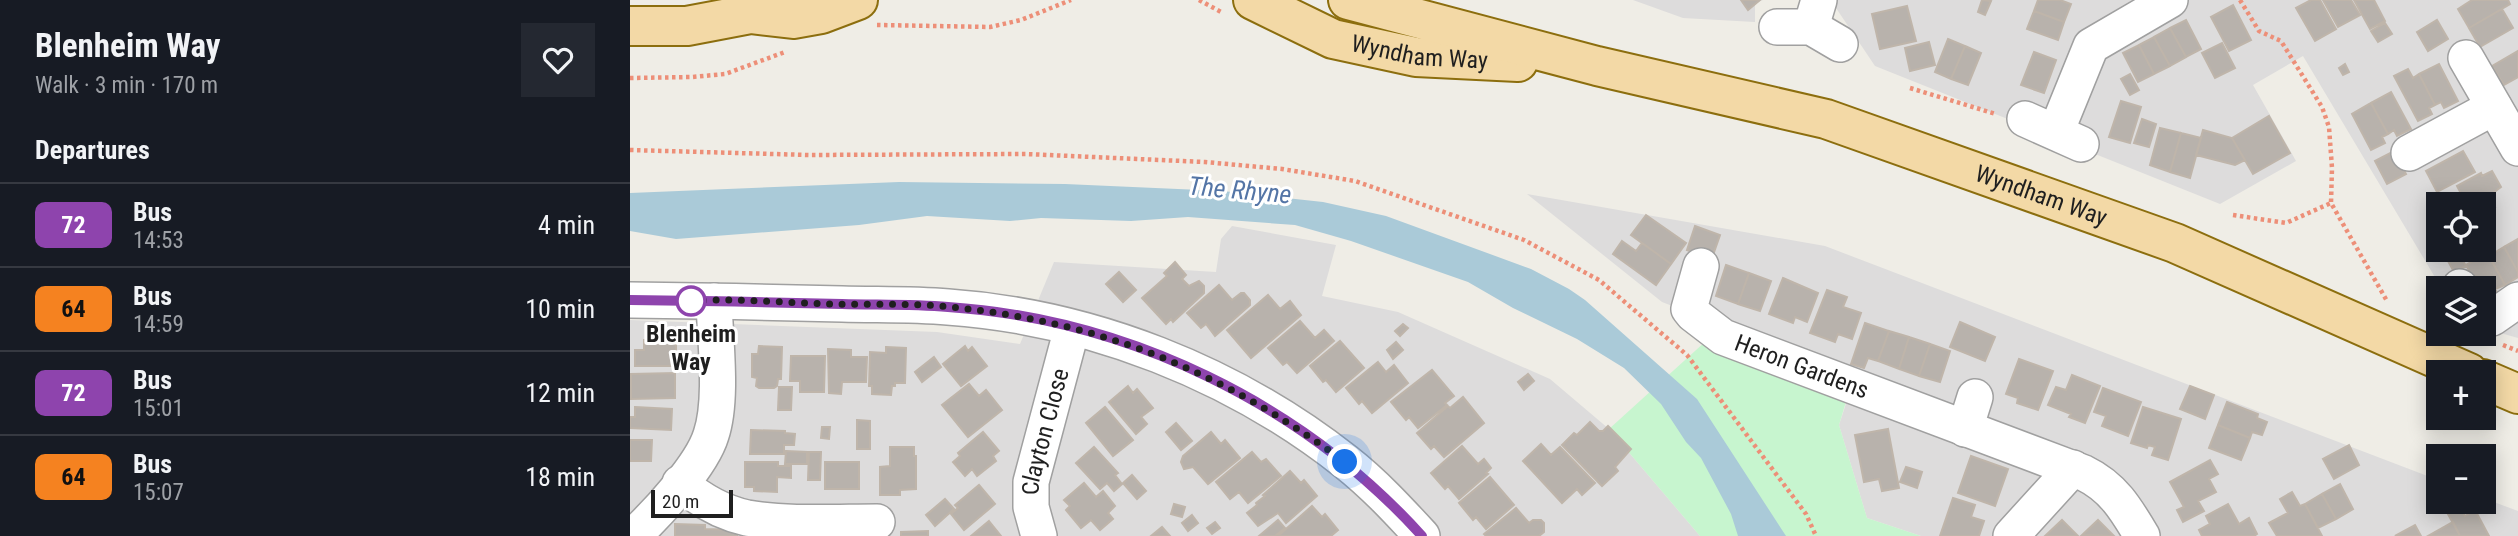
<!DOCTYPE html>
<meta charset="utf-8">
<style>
body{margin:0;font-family:"Roboto Condensed",sans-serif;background:#242831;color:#f1f3f6;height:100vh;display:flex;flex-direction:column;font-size:26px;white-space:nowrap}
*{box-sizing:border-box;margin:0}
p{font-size:23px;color:#9ea1a6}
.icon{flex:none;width:38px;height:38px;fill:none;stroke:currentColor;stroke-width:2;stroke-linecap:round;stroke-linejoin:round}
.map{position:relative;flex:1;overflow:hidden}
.panel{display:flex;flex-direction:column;background:#171b24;width:630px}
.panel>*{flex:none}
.badge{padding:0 14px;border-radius:10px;font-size:24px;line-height:46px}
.buttons{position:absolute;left:1796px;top:192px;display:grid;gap:14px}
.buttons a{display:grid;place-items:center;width:70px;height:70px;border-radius:0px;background:#171b24;box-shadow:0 4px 18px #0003;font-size:35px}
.scale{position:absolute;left:21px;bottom:18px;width:82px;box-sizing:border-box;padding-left:7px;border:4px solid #1f1f1f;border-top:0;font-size:19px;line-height:24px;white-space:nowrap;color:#1f1f1f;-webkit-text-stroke:5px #fff;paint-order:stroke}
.you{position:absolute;width:35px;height:35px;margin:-18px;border:5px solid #fff;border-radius:50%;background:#1a73e8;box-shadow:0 0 0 10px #1a73e833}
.map>.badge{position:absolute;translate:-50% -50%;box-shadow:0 0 0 4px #fff}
h2{padding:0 35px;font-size:26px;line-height:63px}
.round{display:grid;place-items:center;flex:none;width:74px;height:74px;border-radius:0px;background:#242831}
.headline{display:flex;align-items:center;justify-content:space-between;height:119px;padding:0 35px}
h1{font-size:33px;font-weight:700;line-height:52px}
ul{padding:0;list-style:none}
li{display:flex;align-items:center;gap:21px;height:84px;padding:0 35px;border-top:2px solid #363941}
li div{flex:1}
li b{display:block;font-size:26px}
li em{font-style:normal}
li .badge{min-width:77px;font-weight:700;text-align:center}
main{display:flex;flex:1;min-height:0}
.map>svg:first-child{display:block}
.residential{fill:#dddcdc;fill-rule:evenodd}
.park{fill:#c7f5cf}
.water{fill:#aacad8}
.building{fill:#b8b2ac;stroke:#bfb5aa;stroke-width:2}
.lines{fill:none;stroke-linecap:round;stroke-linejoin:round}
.minor-casing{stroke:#a0a0a0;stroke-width:38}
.major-casing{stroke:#8c6e0e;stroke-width:42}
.path{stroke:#ed8f78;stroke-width:4.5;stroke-dasharray:3.5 3.5;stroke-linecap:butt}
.minor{stroke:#fff;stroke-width:35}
.major{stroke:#f3d9a6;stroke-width:38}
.line-casing{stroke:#fff;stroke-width:16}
.line{stroke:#8e44ad;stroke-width:10}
.walk{stroke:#1f1f1f;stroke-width:7;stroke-dasharray:0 12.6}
.stop-dot{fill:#fff;stroke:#8e44ad;stroke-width:3.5}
.labels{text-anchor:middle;stroke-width:6;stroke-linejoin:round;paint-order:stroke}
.street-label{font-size:24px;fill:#1f1f1f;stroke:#fff}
.stop-label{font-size:24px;font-weight:bold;fill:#1f1f1f;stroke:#fff}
.water-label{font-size:26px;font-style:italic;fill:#5475a6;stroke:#fff}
</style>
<main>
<section class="panel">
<div class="headline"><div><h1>Blenheim Way</h1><p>Walk · 3 min · 170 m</p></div><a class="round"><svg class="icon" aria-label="heart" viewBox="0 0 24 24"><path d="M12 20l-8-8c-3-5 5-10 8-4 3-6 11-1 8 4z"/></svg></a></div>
<h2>Departures</h2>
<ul>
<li><span class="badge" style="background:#8e44ad;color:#fff">72</span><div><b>Bus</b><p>14:53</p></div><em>4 min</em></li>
<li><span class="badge" style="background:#f58220;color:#111">64</span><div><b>Bus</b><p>14:59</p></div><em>10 min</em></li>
<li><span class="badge" style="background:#8e44ad;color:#fff">72</span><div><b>Bus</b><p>15:01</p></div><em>12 min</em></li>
<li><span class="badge" style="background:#f58220;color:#111">64</span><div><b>Bus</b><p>15:07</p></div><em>18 min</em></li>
</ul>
</section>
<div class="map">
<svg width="1888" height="536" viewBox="0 0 1888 536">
<rect width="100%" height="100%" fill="#efede6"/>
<!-- residential -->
<path class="residential" d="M1003 0H1133L1125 3V22L1053 18Z
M1184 0H1888V338L1853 328V289H1812L1673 56 1623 85 1666 161 1590 204 1245 66 1206 8ZM1808 205H1853V250H1808Z
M897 194 1195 246 1808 480V502H1853V498L1888 511V536H1291L1237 518 1209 425 1225 376 1032 302Z
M602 226 706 245 692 296 768 312 920 379 979 429 1070 536H0V320L307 332 390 344 424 262 586 272 591 239Z"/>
<!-- park -->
<path class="park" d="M1076 341 1218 395 1209 425 1237 518 1291 536H1070L979 429Z"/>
<!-- water -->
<path class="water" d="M269 182 435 184 593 191 693 202 756 216 901 269 939 289 955 300 1067 399 1156 536H1108L1101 514 1071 458 1056 442 1031 404 994 368 947 339 883 308 838 282 721 241 665 225 558 217 501 221 411 218 380 221 297 216 229 225 46 239 0 231V193Z"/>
<!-- building -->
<path class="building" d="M1111 0H1130L1118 10Z
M1352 0 1361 1 1355 15 1348 12Z
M1408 0H1430L1441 4 1434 22 1404 11Z
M1681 0H1690L1706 29 1685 41 1666 8Z
M1693 0H1721L1730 15 1708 27Z
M1724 0H1744L1755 21 1740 29Z
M1842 0H1878L1880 4 1839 28 1828 9Z
M1603 5 1621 40 1599 51 1581 17Z
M1277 6 1286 41 1250 49 1242 14Z
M1872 9 1883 28 1850 47 1839 28Z
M1404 11 1434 22 1428 40 1397 29Z
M1556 20 1571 49 1556 57 1540 28Z
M1807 20 1818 39 1798 51 1787 32Z
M1755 23 1762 34 1748 42 1741 31Z
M1540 28 1556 57 1540 66 1524 37Z
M1524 37 1540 66 1524 74 1509 45Z
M1318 39 1335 46 1321 79 1305 72Z
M1299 42 1305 65 1280 71 1275 48Z
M1592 43 1605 68 1585 78 1572 53Z
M1509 45 1524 74 1508 82 1493 53Z
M1335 46 1351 53 1338 85 1321 79Z
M1888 51V77L1874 85 1862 66Z
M1404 52 1426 60 1414 93 1391 85Z
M1715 64 1719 72 1713 75 1709 68Z
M1809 64 1828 101 1814 108 1811 102 1805 105 1789 74Z
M1778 69 1783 78 1789 74 1805 105 1799 108 1802 114 1788 121 1764 76Z
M1500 74 1509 90 1500 95 1491 79Z
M1761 92 1781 129 1767 136 1764 130 1758 134 1741 103Z
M1491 101 1511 107 1500 143 1479 137Z
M1741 103 1758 134 1752 137 1755 143 1741 150 1722 114Z
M1639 116 1660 153 1623 174 1602 138Z
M1512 119 1526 124 1519 147 1504 143Z
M1530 128 1551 133 1540 172 1520 165Z
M1573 130 1602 138 1615 160 1605 165 1566 155Z
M1551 133 1571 138 1560 178 1540 172Z
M1764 151 1776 174 1757 184 1745 161Z
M1833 151 1845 172 1807 192 1796 171Z
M1862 171 1871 187 1859 196 1865 207 1853 213V205H1837L1827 186 1851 173 1852 176Z
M1016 215 1056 243 1041 264 1001 235Z
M1065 226 1090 235 1082 258 1057 250Z
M1888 239V272L1874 247Z
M992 241 1006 251 1012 243 1041 264 1026 285 983 254Z
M1874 247 1888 272V277L1875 285 1859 256Z
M1812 250H1827L1836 266 1824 272Z
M1857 253 1875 285 1865 289 1868 294 1856 301 1853 289H1849L1836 265Z
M545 262 556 275 552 279 559 286 569 281 574 286V293L543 322 541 319 536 324 512 298 537 276 534 273Z
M1096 265 1119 273 1108 304 1086 296Z
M489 272 506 290 493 302 476 284Z
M1119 273 1141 281 1130 311 1108 304Z
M1153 278 1188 293 1177 322 1165 317 1163 323 1139 314Z
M589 285 602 300 611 293H614L620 300V305L585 336 576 324 571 328 557 313Z
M1197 290 1217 297 1213 307 1231 313 1222 339 1208 334 1205 342 1180 333Z
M638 295 650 309 660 301 671 315 621 358 597 330Z
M670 321 685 338 694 330 704 341 667 373 657 362 653 365 638 348Z
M1330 322 1365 337 1355 361 1320 347Z
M1235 323 1259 331 1248 361 1238 358 1234 368 1221 364Z
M773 324 778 328 770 336 765 331Z
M1259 331 1279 337 1269 369 1248 361Z
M1279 337 1300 344 1289 376 1269 369Z
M14 340H46V366H5V350H14Z
M710 341 734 368 706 392 696 380 693 382 680 366Z
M766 342 773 350 763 359 757 350Z
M1300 344 1320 351 1310 382 1289 376Z
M129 346 152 347 151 379H148L147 386 144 388H129L126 386 127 378 122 377V354H128Z
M335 346 338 351 342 347 357 366 331 386 313 364Z
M256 347 276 348 275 383H265V386H262L261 395 242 394V386H239L240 352 256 353Z
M198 349 221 350V357H237L236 382H212L211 394 199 393Z
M161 356H195L194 392H170V381H160Z
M304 357 311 367 292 382 285 372Z
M1389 359 1423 371 1408 410 1387 403 1388 398 1376 394Z
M748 362 756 372 764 365 778 383 742 413 732 401 729 404 716 388Z
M802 370 824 396 815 403 817 405 788 428 779 417 776 420 761 402Z
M45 373V398L1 399V374Z
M898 374 904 381 894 390 888 382Z
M1442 375 1470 386 1455 423 1439 417 1441 414 1418 405 1426 387 1436 390Z
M339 384 349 396 356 390 372 410 338 437 312 405Z
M498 386 503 393 507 389 523 408 511 417 517 424 506 434 479 402Z
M1560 386 1584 395 1575 419 1550 409Z
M149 387H162L161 410H148Z
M1473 388 1511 402 1498 436 1472 426 1476 416 1464 412Z
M833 397 854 423 814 457 804 446 801 449 787 433 818 406 820 408Z
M1597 402 1628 414 1627 418 1637 422 1632 435 1622 432 1620 438 1588 425Z
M5 407 42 409 41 430 0 428V417H5Z
M475 407 503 440 483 456 456 423Z
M1513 407 1551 419 1538 460 1522 455 1525 447 1518 445 1517 448 1501 443Z
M227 420 240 421V449H227Z
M960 422 969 431H973L978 426 1001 449 985 467 988 471 972 486 932 445 944 433 947 435Z
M546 423 562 441 551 450 536 432Z
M1588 425 1620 438 1611 460 1579 448Z
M192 427H200L199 439 191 438Z
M1258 429 1269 488 1252 491 1249 479 1234 482 1225 435Z
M121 430 155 431V433L165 434 164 445H154V454H120Z
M353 432 369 451 363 456 366 461 347 476 342 469 335 476 323 462 330 456 328 453Z
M581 432 591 444 595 440 610 458 578 484 563 467 554 469 551 462 553 456Z
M0 440H22L21 461H0Z
M911 444 921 455 930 447 965 483 952 495 947 489 932 503 893 461Z
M1719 445 1729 465 1704 479 1693 459Z
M832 446 848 464 854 459 861 468 856 473 858 474 829 499 818 486 815 489 801 473Z
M260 447H284V456H286V489L270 490V495H250V467L260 466Z
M464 447 488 473 485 475 492 484 484 491 477 483 470 489 446 463Z
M156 451 177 452V464H155Z
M179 452H191L190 480H178Z
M622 452 631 462 636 459 651 476 618 503 609 492 600 499 586 482Z
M1341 456 1378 469 1365 506 1328 493Z
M1580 460 1588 474 1579 479 1586 492 1568 501 1574 511 1553 522 1547 510 1554 507 1540 482Z
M115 462H148V466H161V478L147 477V492L124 491V487H115Z
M195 462H229V489H195Z
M1276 467 1292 472 1287 488 1270 482Z
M660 471 671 483 674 480 687 496 656 523 648 513 628 526 617 513 627 505 626 503 635 496 633 495Z
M502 475 516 491 507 499 493 483Z
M860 477 884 505 856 529 846 517 843 520 829 503Z
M454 483 466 497 473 491 485 506 478 513 483 519 470 530 461 520 451 528 436 510 440 506 434 500Z
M1710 484 1723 509 1706 519 1692 494Z
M349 485 365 504 334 530 321 514 328 508 325 505Z
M1662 492 1670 506 1675 504 1692 536H1647L1639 523 1658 513 1650 499Z
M1692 494 1706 519 1688 528 1675 504Z
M1323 498 1345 505 1341 517 1354 521 1349 536H1310Z
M315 499 324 509 305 526 296 515Z
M544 504 555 507 552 517 541 514Z
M1598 504 1609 524 1619 518 1627 534 1624 536H1572L1569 530 1580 524 1576 516Z
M682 506 692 517 695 514 708 530 701 536H648Z
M1830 507 1835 516 1845 510 1859 536H1830L1818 514Z
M886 508 899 523 903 520H911L914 523V532L909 536H856L854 534Z
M562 515 568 523 558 531 552 523Z
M648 520 655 528 645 536H629Z
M1432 520 1448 536H1415Z
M1468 520 1484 536 1452 535Z
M359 521 371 536H341Z
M585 522 590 528 582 534 577 528Z
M1823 522 1830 536H1798Z
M45 524 75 525V529L107 530V536H45Z
M1785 525 1791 536H1765Z
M532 527 540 536H521Z
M298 531V536H271V532Z"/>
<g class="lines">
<!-- minor casing -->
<g class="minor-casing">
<g id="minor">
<path d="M1147 27H1181L1210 44"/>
<path d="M1181 27 1189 0"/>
<path d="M1836 58 1888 148"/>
<path d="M1395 119 1451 144"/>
<path d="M1426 132 1461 46 1540 0"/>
<path d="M1779 153 1864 107"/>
<path id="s1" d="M1071 266 1059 309 1063 314 1093 337 1454 473C1483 487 1496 509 1512 536"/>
<path d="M1830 287 1831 289"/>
<path d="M0 300C71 301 141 302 212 304 247 305 282 304 318 307 461 317 603 373 716 462 744 484 768 510 792 536"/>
<path d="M1853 317 1862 318 1888 300"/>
<path d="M1335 429 1345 397"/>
<path d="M50 483C69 499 93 513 117 518 155 525 208 522 247 522"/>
<path d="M3 536C27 514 72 465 81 435 93 399 85 340 84 301"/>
<path id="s2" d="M409 536 401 507V482L442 328"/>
<path d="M1381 536 1443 468"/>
</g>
</g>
<!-- major casing -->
<g class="major-casing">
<g id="major">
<path id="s3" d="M623 0 703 39 786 57 888 62"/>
<path id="s4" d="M718 0 967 66 1196 119 1545 243 1839 373"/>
<path d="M0 26H57L120 14 163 19 191 14 228 0"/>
<path d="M1853 379 1888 394"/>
</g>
</g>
<!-- path -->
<path class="path" d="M569 0 593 13
M1610 0 1629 31 1651 41 1692 107 1699 127 1702 168 1701 203 1757 301
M247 25 360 27 391 20 441 0
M0 78 62 77 95 74 155 52
M1280 88 1366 114
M0 150 179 155 396 154 575 162 652 169 725 181 894 240 969 280 1057 355 1176 514 1186 536
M1603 215 1656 223 1701 203
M1873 345 1888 351"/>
<!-- minor -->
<use href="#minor" class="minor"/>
<!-- major -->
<use href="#major" class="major"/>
</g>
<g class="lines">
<!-- line casing -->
<g class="line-casing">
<path id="line" d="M0 300C71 301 141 302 212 304 247 305 282 304 318 307 497 319 672 403 792 536"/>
</g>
<!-- line -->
<use href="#line" class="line"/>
<!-- walk -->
<path class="walk" d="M61 301C108 298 157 303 204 304 243 305 283 303 321 307 475 323 591 371 715 462"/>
</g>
<!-- markers -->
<circle class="stop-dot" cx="61" cy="301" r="14"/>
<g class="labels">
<!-- street labels -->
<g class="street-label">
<text dy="8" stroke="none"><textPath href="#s3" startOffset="177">Wyndham Way</textPath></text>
<text dy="8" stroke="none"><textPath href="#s4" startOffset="721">Wyndham Way</textPath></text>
<text dy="8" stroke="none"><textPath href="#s1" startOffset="173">Heron Gardens</textPath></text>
<text dy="8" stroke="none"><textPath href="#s2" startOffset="107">Clayton Close</textPath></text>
</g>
<!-- stop labels -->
<g class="stop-label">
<text x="61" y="342">Blenheim<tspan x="61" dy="28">Way</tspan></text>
</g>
<!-- water labels -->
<g class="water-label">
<text transform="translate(610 190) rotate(5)" y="9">The Rhyne</text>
</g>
</g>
</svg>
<div class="buttons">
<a><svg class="icon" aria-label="locate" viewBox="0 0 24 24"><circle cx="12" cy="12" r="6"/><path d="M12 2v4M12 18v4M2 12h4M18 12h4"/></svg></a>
<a><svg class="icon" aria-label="layers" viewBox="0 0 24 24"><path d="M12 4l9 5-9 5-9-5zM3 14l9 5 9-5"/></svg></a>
<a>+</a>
<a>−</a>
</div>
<div class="scale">20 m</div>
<div class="you" style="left:715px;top:462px"></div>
</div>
</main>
